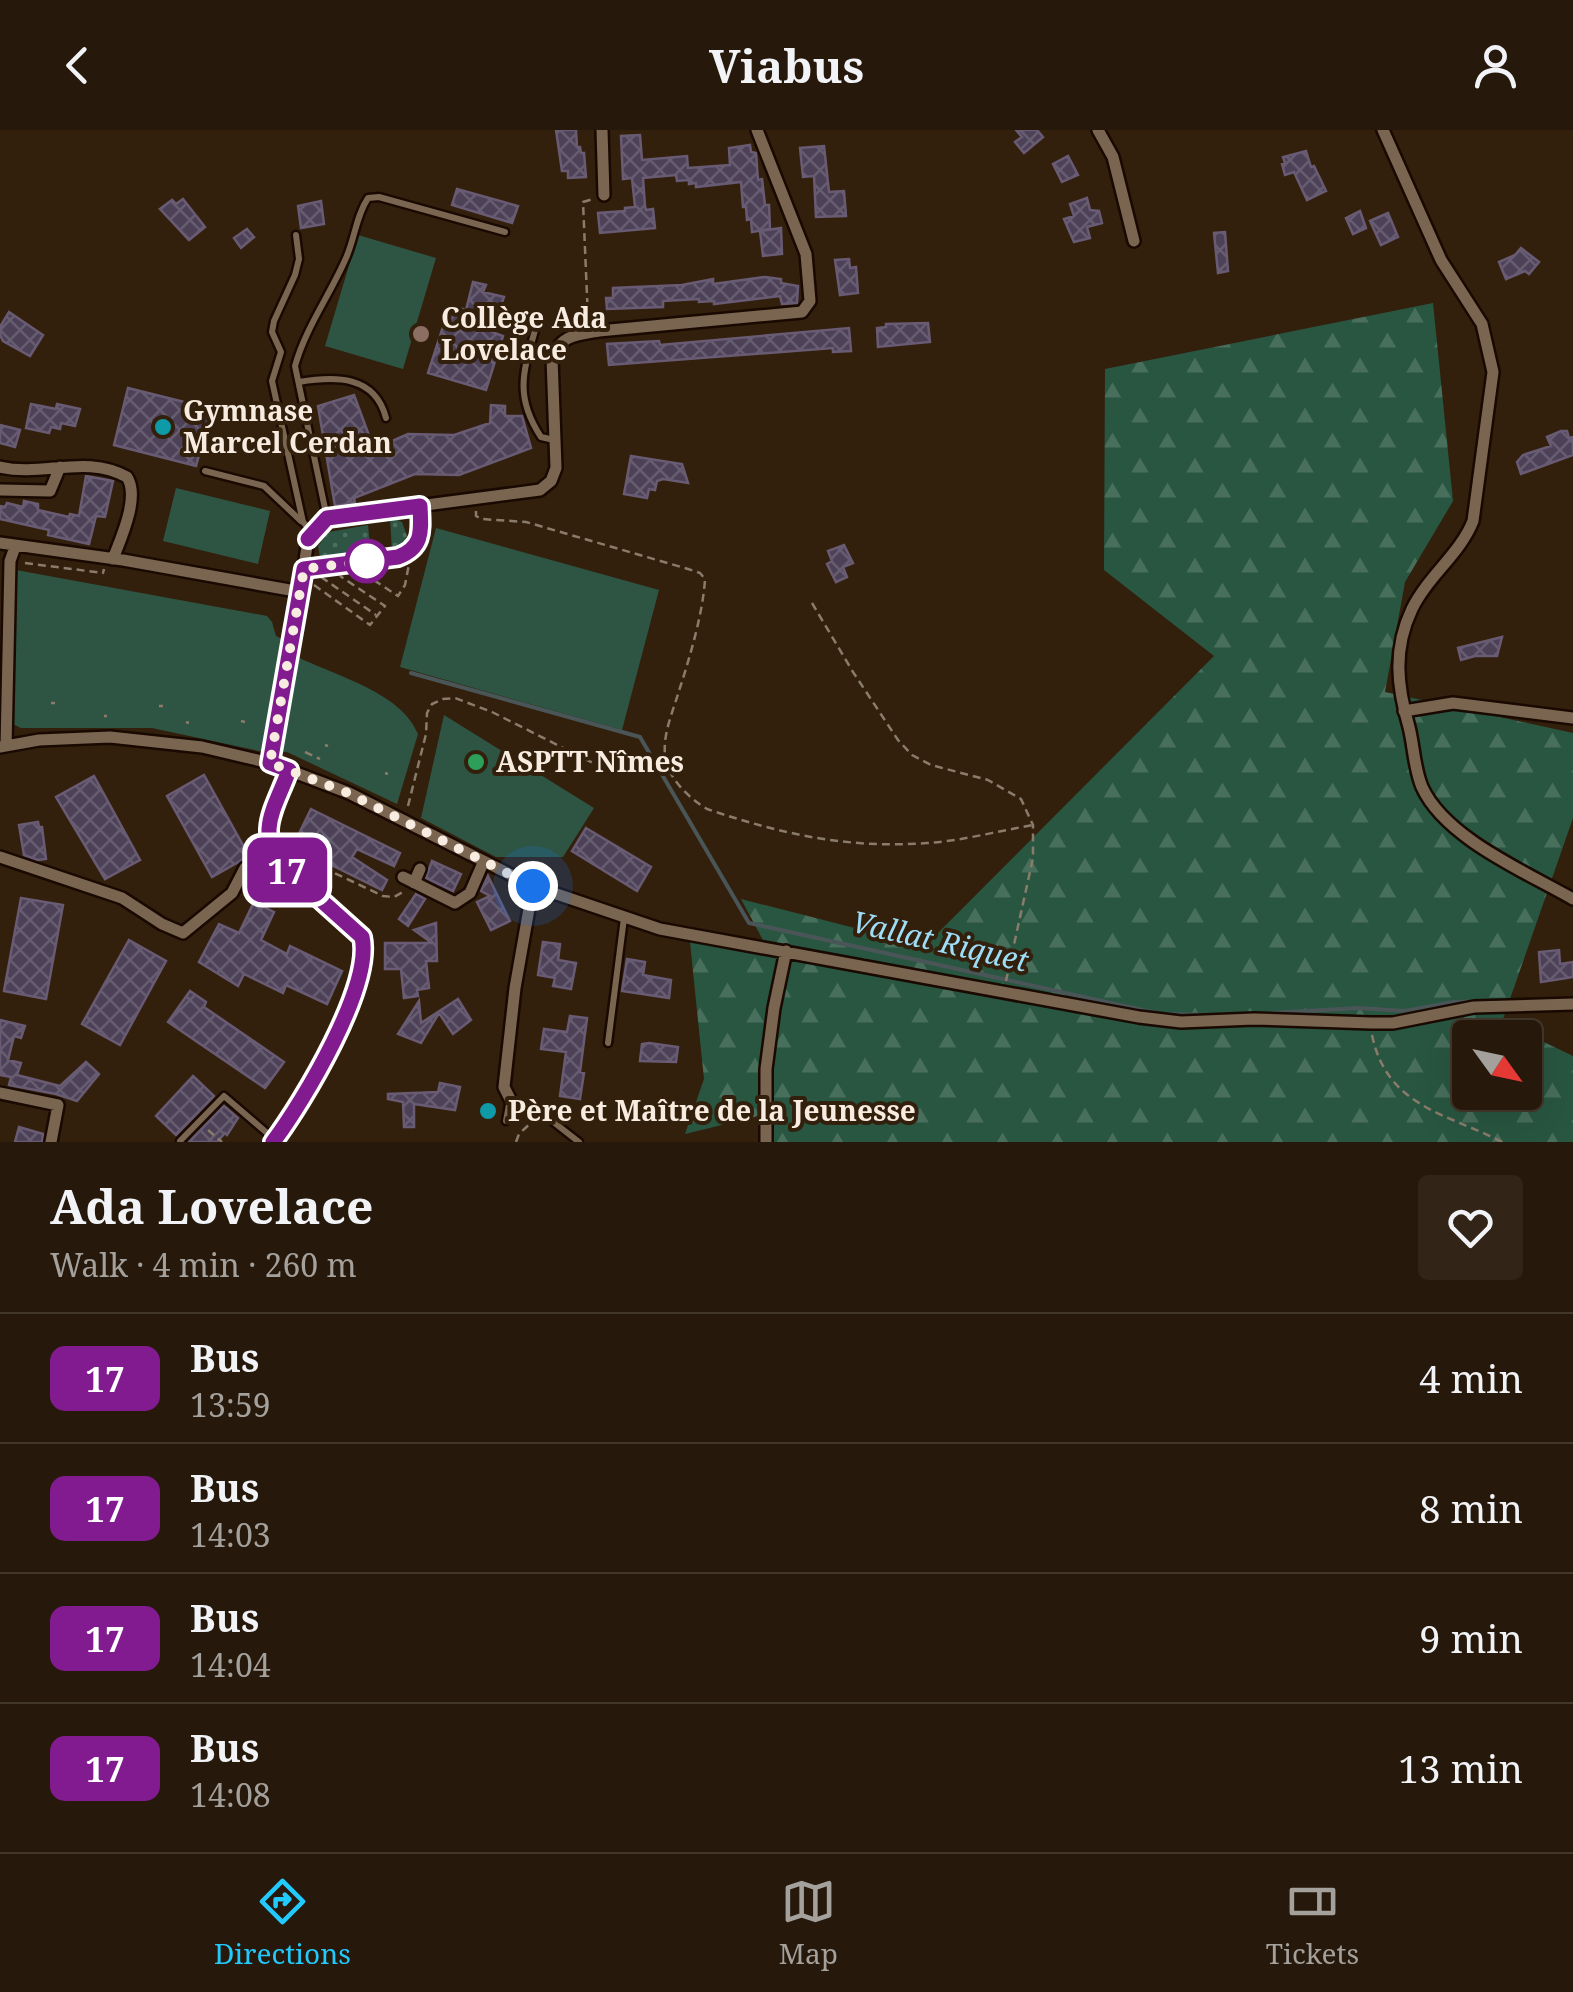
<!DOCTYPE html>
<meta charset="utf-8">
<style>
body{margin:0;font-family:"Noto Serif",serif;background:#322518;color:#f1f3f6;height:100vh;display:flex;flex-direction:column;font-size:38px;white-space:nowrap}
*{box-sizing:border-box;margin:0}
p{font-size:32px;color:#a4a09c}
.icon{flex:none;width:55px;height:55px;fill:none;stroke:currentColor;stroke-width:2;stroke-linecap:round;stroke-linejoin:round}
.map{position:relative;height:1012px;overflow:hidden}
.details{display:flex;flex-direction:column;background:#26180a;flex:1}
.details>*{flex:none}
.badge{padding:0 20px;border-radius:15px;font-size:35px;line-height:65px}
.needle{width:65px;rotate:123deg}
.fabs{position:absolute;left:1452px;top:890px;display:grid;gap:20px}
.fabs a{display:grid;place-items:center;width:90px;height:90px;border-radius:10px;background:#26180a;box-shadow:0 10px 40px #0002,0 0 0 2px #42372b;font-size:50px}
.you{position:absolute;width:50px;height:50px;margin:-25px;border:8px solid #fff;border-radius:50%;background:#1a73e8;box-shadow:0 0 0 15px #1a73e833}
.map>.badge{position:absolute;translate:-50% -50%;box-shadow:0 0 0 5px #fff}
.round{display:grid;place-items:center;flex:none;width:105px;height:105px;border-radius:10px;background:#322518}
.head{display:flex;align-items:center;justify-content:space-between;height:170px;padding:0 50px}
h1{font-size:48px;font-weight:700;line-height:75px}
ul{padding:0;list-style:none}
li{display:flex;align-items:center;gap:30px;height:130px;padding:0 50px;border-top:2px solid #42372b}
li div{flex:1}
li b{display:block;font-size:38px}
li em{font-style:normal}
li .badge{min-width:110px;font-weight:700;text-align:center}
header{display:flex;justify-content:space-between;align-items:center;height:130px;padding:0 50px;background:#26180a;font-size:45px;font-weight:700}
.dock{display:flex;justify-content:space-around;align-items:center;height:140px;border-top:2px solid #42372b;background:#26180a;font-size:28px;color:#a4a09c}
.dock a{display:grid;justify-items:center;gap:5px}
.dock .active{color:#22c9fd}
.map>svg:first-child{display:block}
.grass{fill:url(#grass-dots)}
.forest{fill:url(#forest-firs);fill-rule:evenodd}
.park{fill:#2e5543}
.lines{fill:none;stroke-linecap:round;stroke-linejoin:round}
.stream{stroke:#4a5558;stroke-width:4}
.building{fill:url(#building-cross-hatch);stroke:#685b73;stroke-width:2.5}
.lane-casing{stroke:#190900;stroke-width:11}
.street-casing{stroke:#190900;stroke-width:16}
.path{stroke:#8a7b6b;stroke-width:2.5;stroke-dasharray:8 5;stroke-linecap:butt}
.lane{stroke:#7a6550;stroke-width:6}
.street{stroke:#7a6550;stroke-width:11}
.line-casing{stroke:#fff;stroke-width:22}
.line{stroke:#821b8f;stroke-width:15}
.walk{stroke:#f8ece0;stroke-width:10;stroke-dasharray:0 18}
.education-dot{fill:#8d6e63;stroke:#32200d;stroke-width:4}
.culture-dot{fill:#0f9aa8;stroke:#32200d;stroke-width:4}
.stop-dot{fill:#fff;stroke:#821b8f;stroke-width:5}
.leisure-dot{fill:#2e9e5b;stroke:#32200d;stroke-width:4}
.labels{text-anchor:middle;stroke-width:8;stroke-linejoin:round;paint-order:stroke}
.poi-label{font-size:28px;font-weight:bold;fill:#f8ece0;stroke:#32200d;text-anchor:start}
.water-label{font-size:30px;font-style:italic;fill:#9eddf7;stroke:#32200d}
</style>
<header><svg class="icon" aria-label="back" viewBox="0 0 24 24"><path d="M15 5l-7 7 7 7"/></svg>Viabus<svg class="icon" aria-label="person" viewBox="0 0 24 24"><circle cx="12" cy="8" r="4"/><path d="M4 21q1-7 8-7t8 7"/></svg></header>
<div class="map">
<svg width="1573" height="1012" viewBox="0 0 1573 1012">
<defs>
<pattern id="grass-dots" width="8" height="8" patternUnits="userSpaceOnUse" patternTransform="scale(2.5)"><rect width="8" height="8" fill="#2e5543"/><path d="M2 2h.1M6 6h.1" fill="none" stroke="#4d6e5e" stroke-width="1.8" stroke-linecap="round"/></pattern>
<pattern id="forest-firs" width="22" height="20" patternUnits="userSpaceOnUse" patternTransform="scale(2.5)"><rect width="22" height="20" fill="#285641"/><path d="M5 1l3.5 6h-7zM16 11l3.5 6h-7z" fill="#486e5c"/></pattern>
<pattern id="building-cross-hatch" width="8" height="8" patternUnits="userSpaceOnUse" patternTransform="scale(2.5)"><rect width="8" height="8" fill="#4d4158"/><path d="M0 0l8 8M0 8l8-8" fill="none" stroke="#675d70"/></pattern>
</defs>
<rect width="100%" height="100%" fill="#32200d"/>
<!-- grass -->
<path class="grass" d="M390 387 402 392 407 406 403 415 392 421Z
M368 395 370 417 353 419V425L320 427 318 416 329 402Z"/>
<!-- forest -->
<path class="forest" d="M1433 173 1453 371 1405 452 1385 562 1573 603V688L1502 892 1573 926V1012H772L771 983 685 1004 704 949 690 812 771 825 741 769 925 816 1214 526 1104 440 1105 239ZM1470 908H1525V962H1470Z"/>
<!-- park -->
<path class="park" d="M358 105 436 128 403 239 325 216Z
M176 358 270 381 258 434 163 411Z
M436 398 659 460 622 600 400 537Z
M16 440 267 486 272 492 276 506 288 512 295 526C336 546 401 562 418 604L397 674 287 622 259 621 152 598H21L11 593Z
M444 585 594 678 563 727H496L421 688Z"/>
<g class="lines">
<!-- stream -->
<path class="stream" d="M411 543 640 607 749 793 1161 884 1220 885
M1255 884 1358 878 1405 881 1453 872 1529 870"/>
</g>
<!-- building -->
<path class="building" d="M556 0H576L577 17H580L581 23H584L586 47 568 48V41H562Z
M1016 0H1037L1043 7 1024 23 1015 12 1022 7Z
M640 5 642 30 687 26 688 38 730 35 729 18 750 15 751 22 756 23 758 50 762 49 765 75H769L770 99 752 102 751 89 747 90 746 77H743L741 52 696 57V53L689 54V50L677 51 676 45 643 48 645 76 646 80 653 79 655 98 600 103 598 83 625 81V78L635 77 632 48 623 49 621 6Z
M824 16 829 62 844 61 846 86 816 87 814 46 803 47 800 18Z
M1306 21 1311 37 1314 36 1326 61 1307 70 1294 42 1285 45 1282 34 1285 33 1283 27Z
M1068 26 1078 45 1062 52 1053 34Z
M457 59 518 76 512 93 452 75Z
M1087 68 1090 80 1099 81 1102 93 1087 97 1090 108 1074 112 1064 89 1074 86 1070 74Z
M183 69 205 97 189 110 160 79 172 70 176 74Z
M321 71 324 94 301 98 298 76Z
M1360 81 1366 98 1353 104 1346 88Z
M1388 83 1398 107 1381 115 1370 91Z
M781 98 782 124 763 126 760 101Z
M247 99 254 107 241 118 234 108Z
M1225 102 1228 141 1218 143 1214 103Z
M1521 118 1539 132 1529 144 1525 141 1506 149 1499 132 1515 125Z
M849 129 850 138 856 137 858 163 840 165 835 130Z
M765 147 781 149V153L798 156 797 173 782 174 780 166 714 174V171L699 172V169L663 171V177L607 179 606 168H613V158L682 155 713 149V154Z
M473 152 486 155 483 162 504 167 492 202 503 206 486 260 428 243 450 175 466 180Z
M9 182 43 205 30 226 3 211 0 205V197Z
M928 193 930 212 878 217 877 198 886 197V194Z
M849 198 851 221 833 222V218L609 235 607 214 659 211 660 215Z
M128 258 212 279 196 336 114 315Z
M354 265 374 319 408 304 454 305 490 293 491 275 505 276V286H522L531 318 459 345 415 344 354 368 355 373 335 376 318 276Z
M31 274 56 279 57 274 80 279 75 296 61 293 60 299 51 297 49 303 26 298Z
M0 295 20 300 15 317 0 313Z
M1561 301H1567L1569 308 1573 307V325L1521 344 1517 332 1523 325 1551 316 1547 307Z
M631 326 682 334 688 353 663 349 657 351 655 360 649 359 647 368 624 364Z
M86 346 113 351 105 387 96 386 89 414 48 405 49 400 0 389V376L5 377 7 373 23 377 24 371 38 374V380L69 387 70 384 79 386Z
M844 415 853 433 843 437 847 447 836 452 827 434 832 431 828 421Z
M1502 507 1497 526H1475L1461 530 1458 518Z
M204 645 249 726 212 747 167 666Z
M94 646 140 730 105 749 56 667Z
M311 679 400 723 394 736 357 719 352 727 387 750 382 760 293 716Z
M38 692 39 697H42L46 729 38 730 24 725 19 695Z
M586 698 651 737 637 761 572 721Z
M432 731 461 744 453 761 426 748Z
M488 746 510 791 491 800 477 772 490 766 481 761Z
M416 764 425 769 408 796 399 789Z
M21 768 63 775 46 869 4 861Z
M254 772 274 782 261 810 287 824 290 816 342 841 327 874 286 855 283 863 244 844 238 856 199 832 219 794 239 803Z
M436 793 437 831H426L429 858 417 860 418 866 404 868 401 839H385V813H432L414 800Z
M129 810 166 831 120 915 82 894Z
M543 812 560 814 558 830 576 833 571 859 553 856 555 848 538 845Z
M1559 820 1560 834 1573 832V847L1541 852 1539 822Z
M627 829 645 832 643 845 671 850 669 868 622 861Z
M190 861 206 872 204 877 284 932 265 958 168 892Z
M458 869 471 890 453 904 439 883 421 913 398 904 419 871 421 893Z
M570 886 587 888 580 942 584 943 580 969 560 966 566 922 541 919 544 899 567 902Z
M0 890 25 896 21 908 14 906 8 930 21 933 17 945 60 956 86 932 99 944 77 971 56 964 9 955 11 947 0 945Z
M649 913 678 917 676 932 640 931 642 914Z
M193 946 214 966 176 1005 156 986Z
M440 953 460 957 455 980 414 974V997H404L403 972 388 969V964L438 962Z
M224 976 238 988 227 1005 225 1003 217 1012H189Z
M19 997 43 1004 42 1012H15Z"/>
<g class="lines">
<!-- lane casing -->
<g class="lane-casing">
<path id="lane" d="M296 105 299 129 295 145 274 191 272 202 281 222 272 251 303 392 312 402
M538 190C525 237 512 263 541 307L554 310
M299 252C335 246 375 245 386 288
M205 341 264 356 301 391
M327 388 295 236C306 197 330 165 346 128 355 108 356 86 368 68L379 67 505 102
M304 439 399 427C423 417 421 402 420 377
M608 913 624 788
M506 991 510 969 538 980 579 1012
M180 1011 224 966 274 1009"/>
</g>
<!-- street casing -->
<g class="street-casing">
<path id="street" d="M602 0 604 65
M1098 0 1113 27 1134 111
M1383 0 1441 130 1482 194 1493 242 1473 391C1460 424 1428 446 1412 479 1393 519 1397 556 1409 597 1414 617 1414 638 1422 657 1445 708 1526 742 1573 769
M0 337C43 347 86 324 127 347 140 367 121 408 113 429
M0 360 50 361 60 337
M0 413 123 430 301 462
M1404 581 1453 573 1573 588
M6 616 10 431 15 417
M0 617 39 610 110 607 202 617 270 633 349 663 533 756 660 799 1139 887 1181 892 1254 889 1371 893H1393L1474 877 1573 874
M270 633 294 507 308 409 327 388 540 360 551 351 556 338 552 228C561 205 576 205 599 201L802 182 810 171 806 124 757 0
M0 727 122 768 162 794 183 803 232 763 245 738 273 724
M403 747 455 773 470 763 483 733
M414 753 420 739
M0 963 58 975 51 1012
M510 969 504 957 515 858 533 756
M273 1012C304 972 372 857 362 807 340 787 268 733 267 706 266 686 283 659 289 640
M766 1012V939L774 878 786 821"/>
</g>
<!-- path -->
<path class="path" d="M588 189 583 72 593 69
M476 381V386L482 389 526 392 688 439 700 443 705 449C703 484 689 530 678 564 672 584 663 604 665 625 667 648 689 668 707 679 781 704 848 719 927 713 961 711 998 701 1033 695
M25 433 103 443 104 439
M363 443 398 466 405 455 409 434
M321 447 376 485
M314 455 370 495 385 476 340 446
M812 473 853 542 898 610 912 625 931 635 988 650 1021 669 1033 695V728L1006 851
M51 573H55
M159 576H163
M104 586H107
M241 591 245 592
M186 592 189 593
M325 615 328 616
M305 622 320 629
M385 643 388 644
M408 676 426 604 427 583 432 574 443 569 455 568 492 582 597 635
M288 721 383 766 394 767 403 762
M1372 905C1387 977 1446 983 1502 1012
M208 1000 222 1012
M516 1012 519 1004 535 989"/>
<!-- lane -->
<use href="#lane" class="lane"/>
<!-- street -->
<use href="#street" class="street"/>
</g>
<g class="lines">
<!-- line casing -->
<g class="line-casing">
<path id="line" d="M273 1012C303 972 373 856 362 807L284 737C254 702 276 677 289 640L270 633 304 439 398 427C424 417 421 400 420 376L327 388 308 409"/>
</g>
<!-- line -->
<use href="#line" class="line"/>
<!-- walk -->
<path class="walk" d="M367 431 304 439 270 633 348 663 533 756"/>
</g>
<!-- markers -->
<circle class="education-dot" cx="421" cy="204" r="10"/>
<g class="culture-dot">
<circle cx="163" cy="297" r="10"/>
<circle cx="488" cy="981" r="10"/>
</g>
<circle class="stop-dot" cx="367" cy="431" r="20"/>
<circle class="leisure-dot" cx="476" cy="632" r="10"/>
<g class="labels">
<!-- poi labels -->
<g class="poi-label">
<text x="441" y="198">Collège Ada<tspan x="441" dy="32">Lovelace</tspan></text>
<text x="183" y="291">Gymnase<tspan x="183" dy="32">Marcel Cerdan</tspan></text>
<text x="496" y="642">ASPTT Nîmes</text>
<text x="508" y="991">Père et Maître de la Jeunesse</text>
</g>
<!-- water labels -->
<g class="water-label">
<text transform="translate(940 812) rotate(13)" y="10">Vallat Riquet</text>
</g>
</g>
</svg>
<div class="fabs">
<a><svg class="needle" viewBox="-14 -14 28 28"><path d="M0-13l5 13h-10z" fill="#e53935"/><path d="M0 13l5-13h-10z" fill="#a4a09c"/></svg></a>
</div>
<div class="you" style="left:533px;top:756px"></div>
<b class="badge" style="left:287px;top:740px;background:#821b8f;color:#fff">17</b>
</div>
<section class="details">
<div class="head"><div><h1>Ada Lovelace</h1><p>Walk · 4 min · 260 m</p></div><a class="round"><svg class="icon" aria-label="heart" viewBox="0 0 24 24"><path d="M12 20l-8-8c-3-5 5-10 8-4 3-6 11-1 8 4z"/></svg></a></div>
<ul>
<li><span class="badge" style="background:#821b8f;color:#fff">17</span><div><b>Bus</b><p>13:59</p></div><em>4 min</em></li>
<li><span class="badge" style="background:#821b8f;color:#fff">17</span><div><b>Bus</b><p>14:03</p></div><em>8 min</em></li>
<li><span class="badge" style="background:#821b8f;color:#fff">17</span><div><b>Bus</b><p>14:04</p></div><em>9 min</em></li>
<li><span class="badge" style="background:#821b8f;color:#fff">17</span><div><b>Bus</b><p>14:08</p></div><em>13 min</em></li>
</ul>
</section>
<nav class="dock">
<a class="active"><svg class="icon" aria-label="directions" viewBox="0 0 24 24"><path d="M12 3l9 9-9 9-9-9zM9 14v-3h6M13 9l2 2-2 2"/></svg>Directions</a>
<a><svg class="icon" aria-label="map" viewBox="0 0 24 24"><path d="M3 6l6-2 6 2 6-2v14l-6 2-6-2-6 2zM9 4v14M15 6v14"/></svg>Map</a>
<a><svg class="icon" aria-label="tickets" viewBox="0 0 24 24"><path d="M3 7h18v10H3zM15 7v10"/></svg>Tickets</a>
</nav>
